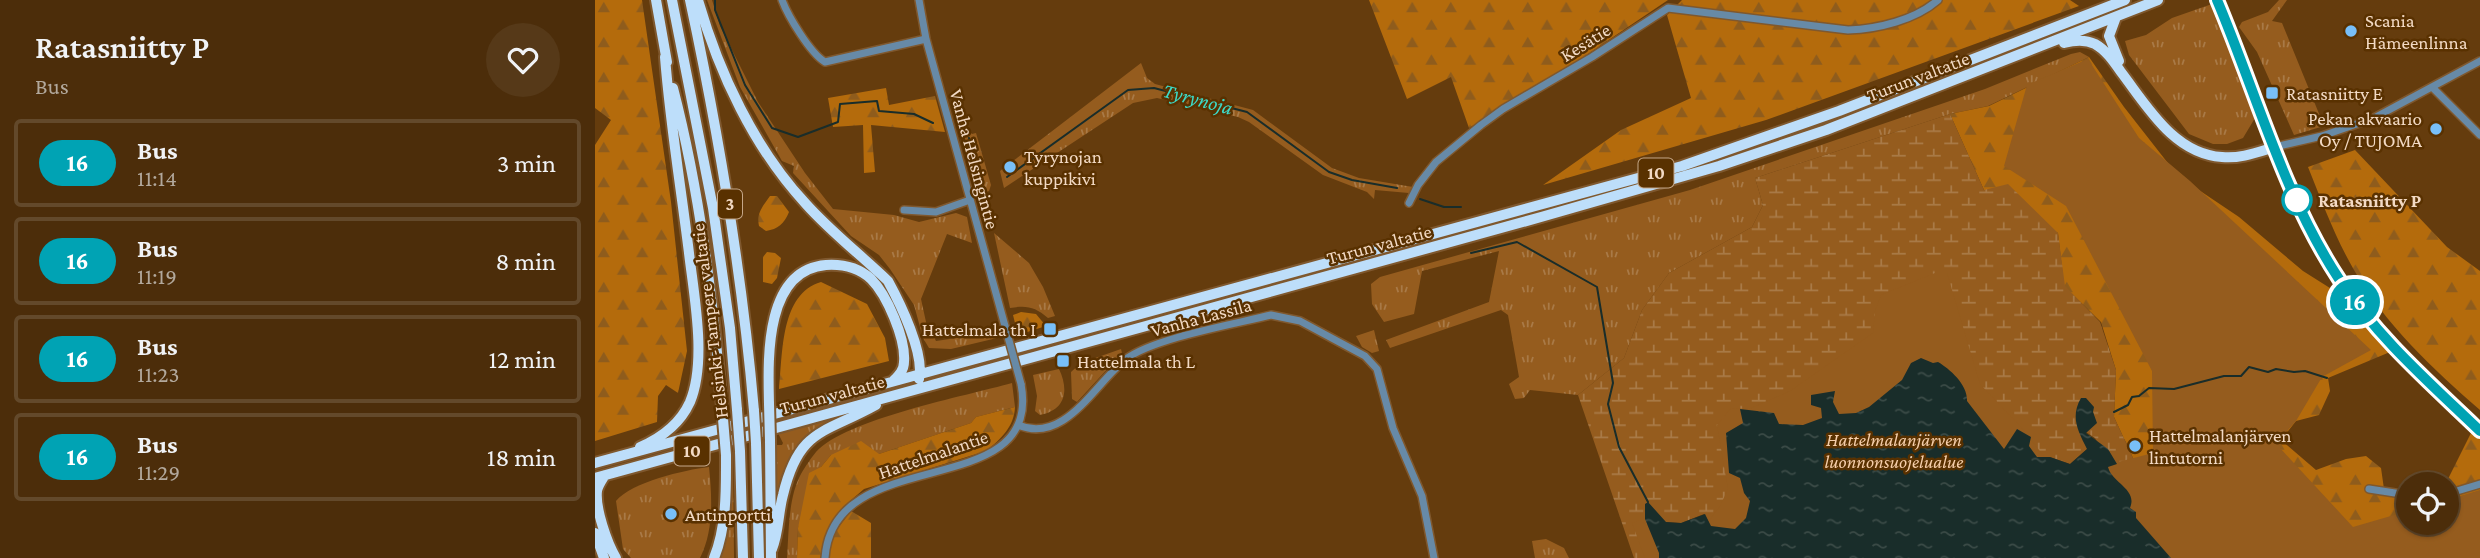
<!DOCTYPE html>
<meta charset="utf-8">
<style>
body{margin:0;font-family:"Crimson Pro",serif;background:#563918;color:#f1f3f6;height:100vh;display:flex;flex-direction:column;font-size:26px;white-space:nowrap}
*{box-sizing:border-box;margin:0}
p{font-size:23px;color:#b2a89c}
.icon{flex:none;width:38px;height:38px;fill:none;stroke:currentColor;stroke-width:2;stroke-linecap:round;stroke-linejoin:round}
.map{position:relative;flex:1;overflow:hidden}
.drawer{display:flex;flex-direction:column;background:#4c2d0a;width:595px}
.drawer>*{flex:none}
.badge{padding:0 14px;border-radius:23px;font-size:24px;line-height:46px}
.controls{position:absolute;left:1801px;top:472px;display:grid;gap:14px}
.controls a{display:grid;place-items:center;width:63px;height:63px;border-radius:50%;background:#4c2d0a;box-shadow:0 2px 5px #0004,0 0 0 2px #63492b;font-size:35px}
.map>.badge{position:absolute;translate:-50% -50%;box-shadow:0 0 0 4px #fff}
.round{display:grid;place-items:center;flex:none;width:74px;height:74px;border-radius:37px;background:#563918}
.overview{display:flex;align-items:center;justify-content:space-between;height:119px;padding:0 35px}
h1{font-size:33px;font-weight:600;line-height:52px}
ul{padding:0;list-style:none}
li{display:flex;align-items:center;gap:21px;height:88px;margin:0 14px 10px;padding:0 21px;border:4px solid #63492b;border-radius:7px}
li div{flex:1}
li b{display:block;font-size:26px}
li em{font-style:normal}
li .badge{min-width:77px;font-weight:700;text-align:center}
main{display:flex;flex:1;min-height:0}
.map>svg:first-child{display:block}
.grass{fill:url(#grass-tufts)}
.forest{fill:url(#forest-firs)}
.wetland{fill:url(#wetland-marsh)}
.park{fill:#955c1e}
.water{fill:url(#water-ripples)}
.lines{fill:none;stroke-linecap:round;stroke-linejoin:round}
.stream{stroke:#192d2a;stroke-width:2}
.minor-casing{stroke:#7f582e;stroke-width:10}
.major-casing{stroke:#7f582e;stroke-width:13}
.highway-casing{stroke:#7f582e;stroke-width:14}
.minor{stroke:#678aa7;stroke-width:7}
.major{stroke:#8fc9f8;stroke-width:10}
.highway{stroke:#bddefa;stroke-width:10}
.minor-bridge-casing{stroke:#7f582e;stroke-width:10;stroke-linecap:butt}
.highway-bridge-casing{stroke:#7f582e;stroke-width:14;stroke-linecap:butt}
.minor-bridge{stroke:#678aa7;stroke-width:7}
.highway-bridge{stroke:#bddefa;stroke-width:10}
.line-casing{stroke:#fff;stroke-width:16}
.line{stroke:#00a3b4;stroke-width:10}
.poi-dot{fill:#78bff8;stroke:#593100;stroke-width:2.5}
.stop-dot{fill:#fff;stroke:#00a3b4;stroke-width:3.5}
.labels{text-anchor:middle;stroke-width:5;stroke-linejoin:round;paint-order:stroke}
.shield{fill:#593100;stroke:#c5a789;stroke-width:2}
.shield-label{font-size:18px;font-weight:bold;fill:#f3dac4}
.poi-label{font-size:19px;fill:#f3dac4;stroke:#593100;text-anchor:start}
.street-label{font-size:19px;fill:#f3dac4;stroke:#593100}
.stop-label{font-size:19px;font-weight:bold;fill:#f3dac4;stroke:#593100;text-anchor:start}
.park-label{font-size:19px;font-style:italic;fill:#f6cfab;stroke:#593100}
.water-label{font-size:21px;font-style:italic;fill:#3cdac8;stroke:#593100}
</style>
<main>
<section class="drawer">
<div class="overview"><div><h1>Ratasniitty P</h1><p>Bus</p></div><a class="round"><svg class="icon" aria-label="heart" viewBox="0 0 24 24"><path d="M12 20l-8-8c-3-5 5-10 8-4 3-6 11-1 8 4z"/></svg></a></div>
<ul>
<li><span class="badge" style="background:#00a3b4;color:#fff">16</span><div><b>Bus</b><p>11:14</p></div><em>3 min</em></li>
<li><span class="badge" style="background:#00a3b4;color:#fff">16</span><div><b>Bus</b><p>11:19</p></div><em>8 min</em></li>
<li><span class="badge" style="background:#00a3b4;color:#fff">16</span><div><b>Bus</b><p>11:23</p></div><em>12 min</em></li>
<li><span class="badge" style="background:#00a3b4;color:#fff">16</span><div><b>Bus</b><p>11:29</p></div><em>18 min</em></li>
</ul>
</section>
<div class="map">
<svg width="1885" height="558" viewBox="0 0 1885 558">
<defs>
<pattern id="grass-tufts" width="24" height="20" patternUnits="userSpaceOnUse" patternTransform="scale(1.75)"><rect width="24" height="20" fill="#955c1e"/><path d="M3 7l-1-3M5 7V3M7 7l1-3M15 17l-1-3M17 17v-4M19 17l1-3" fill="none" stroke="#a97a47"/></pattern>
<pattern id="forest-firs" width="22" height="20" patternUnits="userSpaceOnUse" patternTransform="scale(1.75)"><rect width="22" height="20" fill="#b46b0c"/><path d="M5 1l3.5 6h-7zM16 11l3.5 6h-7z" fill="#8f5c1c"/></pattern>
<pattern id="wetland-marsh" width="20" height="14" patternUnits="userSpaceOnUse" patternTransform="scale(1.75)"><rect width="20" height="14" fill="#955c1e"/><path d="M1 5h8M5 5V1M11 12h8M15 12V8" fill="none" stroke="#a97a47"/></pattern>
<pattern id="water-ripples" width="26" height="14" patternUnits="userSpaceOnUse" patternTransform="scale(1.75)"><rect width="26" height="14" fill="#192d2a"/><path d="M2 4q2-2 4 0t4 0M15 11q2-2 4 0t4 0" fill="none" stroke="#3b4b47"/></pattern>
</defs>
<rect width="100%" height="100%" fill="#653c0d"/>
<!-- grass -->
<path class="grass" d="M112 0H117L125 26 163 102 210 173 238 209 299 215 324 222 361 213 372 217 377 243 352 234 326 299 331 322 341 341 396 333 402 338 356 349 334 348 328 338 319 305 295 269 284 255 256 236 198 173 199 166 187 161 145 87Z
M1684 0H1692L1677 21 1687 23 1729 126 1699 135 1662 52 1644 27 1647 22 1673 12Z
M1617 4 1660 118 1648 138 1632 144H1618L1594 134 1534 55 1530 41 1551 35 1577 18Z
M1485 52 1494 57 1393 106 1355 114 1160 178 1168 205 1157 227 1074 273 1047 310 1029 358 983 395 935 390 929 398 920 399 914 384 924 377 913 315 906 310 795 348 791 340 894 302 904 251 827 271 819 314 789 322 777 304 776 284 785 277 1095 190 1390 89 1476 54Z
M546 63 552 78 560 84 658 110 737 168 764 178 818 187 814 193 780 190 779 199 772 192 728 175 654 122 643 117 562 98 538 103 409 188 405 171Z
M364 127H371L377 134 381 133 396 185 394 191 384 194Z
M399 233 434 263 448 287 460 316 453 318C440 307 432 305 415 308Z
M779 330 784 351 777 353 767 347 761 336Z
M526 349 527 353 482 402 477 399 476 372 486 363Z
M464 369C474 390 471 410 445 415L440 411 442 396 438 375Z
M417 383 420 407 381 417 376 423 284 454 236 455 226 467 203 528 202 558H192C194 532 193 498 206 474 210 467 216 458 221 452 251 419 371 396 417 383Z
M240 417 210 441 181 508 179 454 182 445H187L188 443 183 433Z
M134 462H138L139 558H123Z
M114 467C117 497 119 530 105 558H36L28 549 21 501C37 482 89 470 114 467Z
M951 539 969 548 974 558H940L937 541Z"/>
<!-- forest -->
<path class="forest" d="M0 0H47L76 202 92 351 83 393 71 385 63 396 62 422 0 441V145L16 120 0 108Z
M774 0H1073L984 60 874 128 856 77 812 99Z
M1087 0H1475L1484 6 1171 120 948 185 1026 130 1096 98 1072 15Z
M1494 57 1529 107 1583 176 1644 217 1708 271 1746 295 1795 352 1733 378 1735 391 1724 415 1701 421 1686 440 1721 470 1751 459 1771 456 1786 468 1789 489 1813 492V523H1852L1850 485 1877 431 1885 439V558H1611L1544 471 1519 417 1521 370 1506 322 1469 286 1463 233 1389 190 1355 114 1394 106Z
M291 88 294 105 340 96 350 132 276 125 280 172 269 173 268 125 238 127 233 98Z
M1760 150 1852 247 1885 271V410C1838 369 1790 324 1759 270 1740 237 1727 202 1713 167Z
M175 196H182L194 212C189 224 183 229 171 231L164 226C161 213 168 206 175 196Z
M172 252 180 253 186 258 182 278 177 284 168 282V257Z
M226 282 272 304 290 338 294 361 184 389C188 353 185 294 226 282Z
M426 312 441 314 451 326 423 335 418 315Z
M420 407C419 427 406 439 391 451L269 489 248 507 237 523 230 539 226 558H202L203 528 214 473 226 467 236 455 266 441 284 454 376 423 381 417Z
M256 511 276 523V558H233L239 533Z"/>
<!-- wetland -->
<path class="wetland" d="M1355 114 1389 190 1413 184 1463 233 1470 286 1505 322 1521 370 1519 417 1544 471 1576 558 1500 438 1491 432 1501 423 1498 412 1486 398 1492 449 1475 464 1455 457 1145 478 1116 526 1109 514 1086 523 1071 522 1064 558H1039L983 395 1029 358 1047 310 1074 273 1157 227 1168 205 1160 178Z"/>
<!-- park -->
<path class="park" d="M1493 59 1544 138 1595 181 1776 350 1727 377 1701 421 1685 439V448L1758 527 1813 511V523H1852V500L1885 490V558H1050L1037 523 1044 520 1078 542 1105 533 1125 506 1133 489 1122 425 1136 408 1154 409 1195 391 1278 333 1280 311 1286 295 1340 273H1352L1385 384 1426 427 1465 477 1558 453 1557 371 1471 206 1409 166 1432 85Z"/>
<!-- water -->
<path class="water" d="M1326 358 1338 363 1343 362C1355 369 1373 385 1372 401L1409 449 1422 429 1436 437 1434 446 1442 457H1455L1475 464 1492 449C1483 431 1475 417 1486 398H1491L1499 407 1498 412 1502 423 1491 433 1513 449 1522 464 1513 467C1517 483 1543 489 1535 508L1541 512V518L1576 558H1064V553L1050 519V504L1053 502 1071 522 1086 523 1110 514 1116 526 1140 529 1151 518 1155 501 1149 493 1145 478 1134 473 1131 433 1148 423 1145 409 1179 413 1184 424 1208 425 1227 418 1226 408 1216 405V395L1240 391 1238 402 1244 414 1261 413 1274 407 1307 380 1316 363Z"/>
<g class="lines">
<!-- stream -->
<path class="stream" d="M120 0V10L150 85 177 128 203 137 243 122 245 104 282 101 284 111 319 114 338 123
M374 138 387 176
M412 177 533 90 559 88 652 112 734 172 757 180 802 188
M825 199 849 207H866
M876 253 922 242 1002 287 1018 383 1013 404 1024 447 1053 502
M1519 412 1533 405 1537 397 1544 396 1554 388 1579 389 1629 376H1646L1654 367 1673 372 1681 369 1699 372 1710 371 1732 378"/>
<!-- minor casing -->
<g class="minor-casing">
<path id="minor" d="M187 0C193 16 215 53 230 62L331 39
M324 0 331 39 410 326
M1837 87 1885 135
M1680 147 1727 136 1779 118 1885 61
M814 203 823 185 841 162 886 125 908 109 997 57 1073 8 1253 30C1283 29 1320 20 1343 0
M309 210 341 212 375 200
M423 425C470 445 500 383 531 359 559 338 640 324 676 315L705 321 770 356 782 369 798 428 827 496 839 558
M1774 489 1813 495
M1852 494 1885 484
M230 558C238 440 449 505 426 384"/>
</g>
<!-- major casing -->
<g class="major-casing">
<path id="major" d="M1622 0C1661 93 1688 194 1744 279 1782 337 1835 383 1885 431"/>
</g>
<!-- highway casing -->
<g class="highway-casing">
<path id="highway" d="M61 0 72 62
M77 0 118 208 135 328 142 410
M95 0C124 136 147 272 159 411
M103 0C124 73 159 148 211 204 236 232 266 255 293 281 305 303 330 354 324 379
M1521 17 1514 36 1524 61
M1469 43C1480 40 1490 39 1500 44 1511 50 1519 62 1526 72 1552 106 1579 154 1627 157 1645 159 1663 152 1680 147
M78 88C105 192 118 300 127 407
M174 404C173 360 169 270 231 265 247 264 264 268 276 279 292 295 311 339 309 362 309 370 304 375 299 380
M175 440 176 558
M161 443 164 558
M45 447C66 438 85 424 95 402 112 361 99 296 94 253 86 188 75 122 70 57
M145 451 148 558
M0 463 1087 166 1244 111 1530 0
M10 475C7 480 3 485 2 491 0 508 12 543 21 558
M0 478 946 217 1124 166 1231 130 1563 0
M0 533 9 558
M177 549C184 532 183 513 188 495 204 428 229 434 281 405
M119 558C132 526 131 489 131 455"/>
</g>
<!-- minor -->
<use href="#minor" class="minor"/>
<!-- major -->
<use href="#major" class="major"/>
<!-- highway -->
<use href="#highway" class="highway"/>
<!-- minor-bridge casing -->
<g class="minor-bridge-casing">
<path id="minor-bridge" d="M410 326 426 384"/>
</g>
<!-- highway-bridge casing -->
<g class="highway-bridge-casing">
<path id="highway-bridge" d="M174 404 175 440
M127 407 131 455
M142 410 145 451
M159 411 161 443"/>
</g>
<!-- minor-bridge -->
<use href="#minor-bridge" class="minor-bridge"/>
<!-- highway-bridge -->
<use href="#highway-bridge" class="highway-bridge"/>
</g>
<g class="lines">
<!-- line casing -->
<g class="line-casing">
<path id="line" d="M1622 0C1661 92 1688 194 1744 279 1782 337 1835 383 1885 431"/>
</g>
<!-- line -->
<use href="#line" class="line"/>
</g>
<!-- markers -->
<g class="poi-dot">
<circle cx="1756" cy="31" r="7"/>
<rect x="1670" y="86" width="14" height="14" rx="3.5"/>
<circle cx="1841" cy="129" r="7"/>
<circle cx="415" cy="167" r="7"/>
<rect x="448" y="322" width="14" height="14" rx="3.5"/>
<rect x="461" y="354" width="14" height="14" rx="3.5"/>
<circle cx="1540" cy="446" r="7"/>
<circle cx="76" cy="514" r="7"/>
</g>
<circle class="stop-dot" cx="1702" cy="200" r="14"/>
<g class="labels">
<!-- shield labels -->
<g class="shield">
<rect x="1043.5" y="158.5" width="35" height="29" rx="5"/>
<rect x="123" y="189.5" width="24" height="29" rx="5"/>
<rect x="79.5" y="436.5" width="35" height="29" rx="5"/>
</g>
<g class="shield-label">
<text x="1061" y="179">10</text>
<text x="135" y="210">3</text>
<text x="97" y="457">10</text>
</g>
<!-- poi labels -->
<g class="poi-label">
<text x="1770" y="27">Scania<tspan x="1770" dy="22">Hämeenlinna</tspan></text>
<text x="1691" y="100">Ratasniitty E</text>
<text x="1827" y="125" text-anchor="end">Pekan akvaario<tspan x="1827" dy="22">Oy / TUJOMA</tspan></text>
<text x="429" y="163">Tyrynojan<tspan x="429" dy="22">kuppikivi</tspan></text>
<text x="441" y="336" text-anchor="end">Hattelmala th I</text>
<text x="482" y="368">Hattelmala th L</text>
<text x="1554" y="442">Hattelmalanjärven<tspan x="1554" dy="22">lintutorni</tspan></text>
<text x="90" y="521">Antinportti</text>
</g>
<!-- street labels -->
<g class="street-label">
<text transform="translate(990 42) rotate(-32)" y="7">Kesätie</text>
<text transform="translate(1323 76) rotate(-21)" y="7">Turun valtatie</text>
<text transform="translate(380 159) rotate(75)" y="7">Vanha Helsingintie</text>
<text transform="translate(784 244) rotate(-15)" y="7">Turun valtatie</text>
<text transform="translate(606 317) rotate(-15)" y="7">Vanha Lassila</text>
<text transform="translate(114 321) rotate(-97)" y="7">Helsinki-Tampere valtatie</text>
<text transform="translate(237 394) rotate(-15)" y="7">Turun valtatie</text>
<text transform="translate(338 454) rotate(-19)" y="7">Hattelmalantie</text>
</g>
<!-- stop labels -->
<g class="stop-label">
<text x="1723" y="207">Ratasniitty P</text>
</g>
<!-- park labels -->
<g class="park-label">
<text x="1299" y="446">Hattelmalanjärven<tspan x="1299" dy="22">luonnonsuojelualue</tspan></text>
</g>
<!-- water labels -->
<g class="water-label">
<text transform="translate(603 99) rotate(15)" y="7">Tyrynoja</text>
</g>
</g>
</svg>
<div class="controls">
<a><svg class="icon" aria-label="locate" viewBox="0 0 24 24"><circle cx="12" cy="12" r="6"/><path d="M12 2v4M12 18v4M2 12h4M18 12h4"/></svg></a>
</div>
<b class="badge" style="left:1760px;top:302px;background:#00a3b4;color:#fff">16</b>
</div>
</main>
